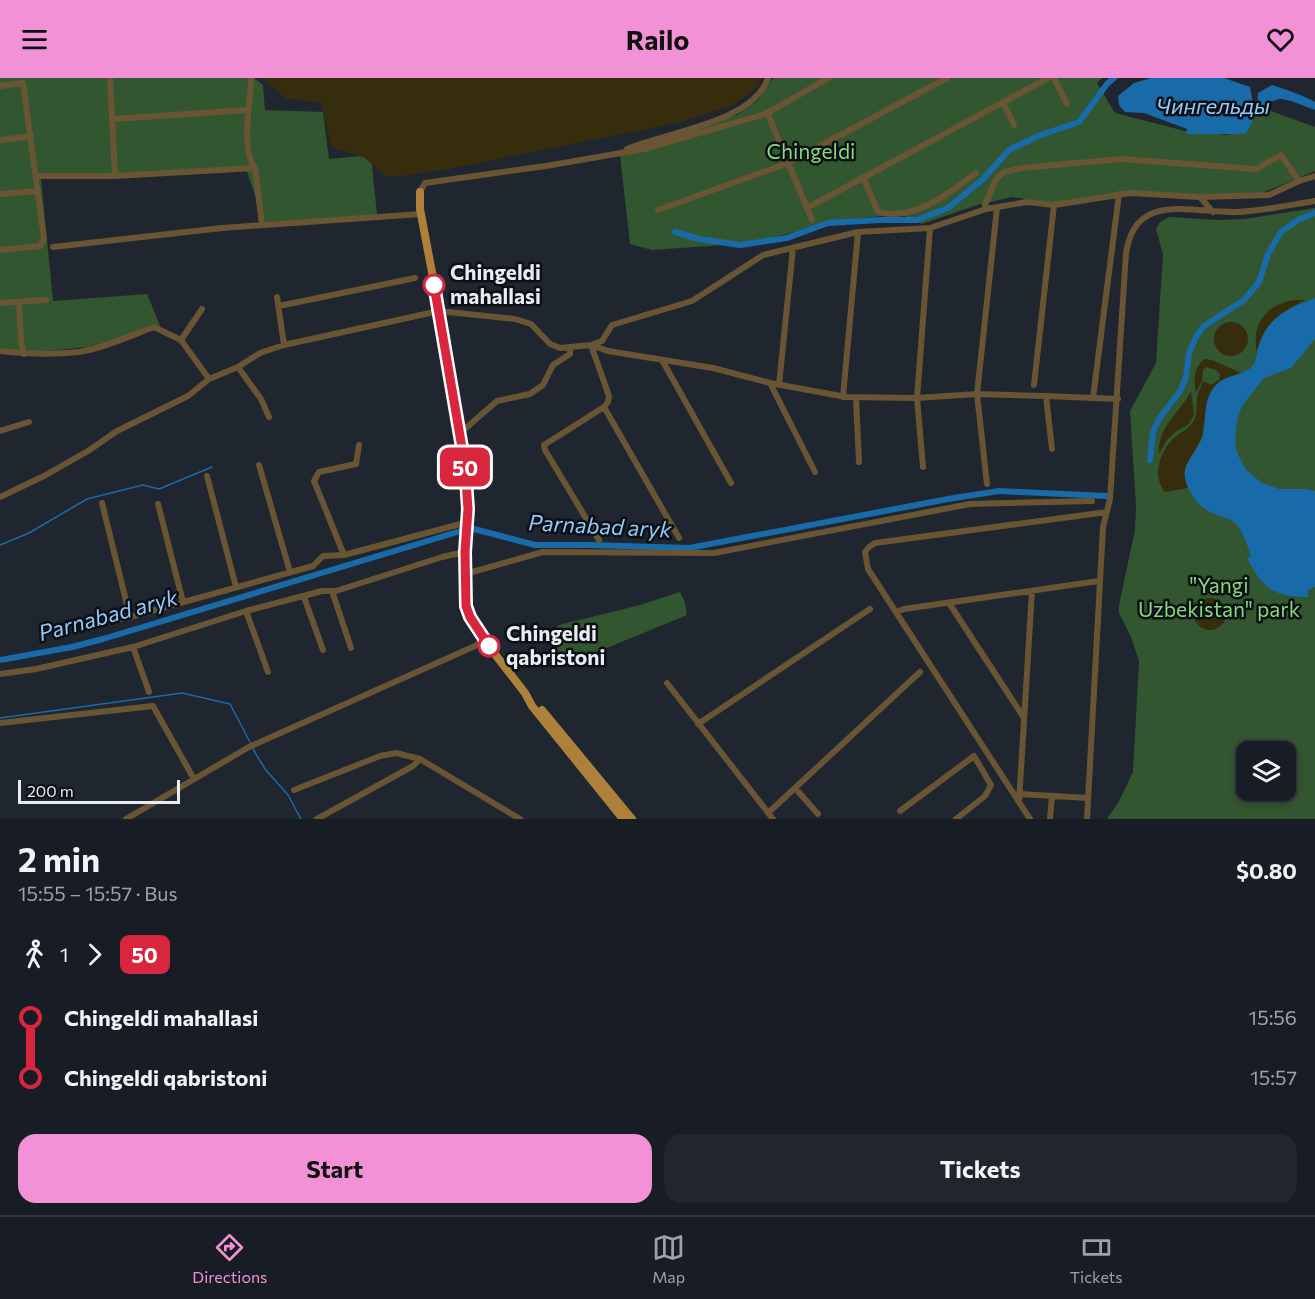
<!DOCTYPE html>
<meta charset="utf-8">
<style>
body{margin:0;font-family:Commissioner,sans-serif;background:#21252c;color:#f1f3f6;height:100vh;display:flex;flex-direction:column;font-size:22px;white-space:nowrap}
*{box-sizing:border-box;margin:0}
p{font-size:20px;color:#9fa1a6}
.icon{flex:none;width:33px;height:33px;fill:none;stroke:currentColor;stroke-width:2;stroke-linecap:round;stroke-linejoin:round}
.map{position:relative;height:741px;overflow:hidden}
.drawer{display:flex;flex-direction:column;background:#181c24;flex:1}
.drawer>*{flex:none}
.badge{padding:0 12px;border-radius:9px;font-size:21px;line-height:39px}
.tools{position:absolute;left:1236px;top:663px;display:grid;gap:12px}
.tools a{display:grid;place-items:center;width:60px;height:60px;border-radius:12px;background:#181c24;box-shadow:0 3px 9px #0003,0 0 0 2px #363a41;font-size:30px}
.scale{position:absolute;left:18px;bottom:15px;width:162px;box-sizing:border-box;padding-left:6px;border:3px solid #e8ecf3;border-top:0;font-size:16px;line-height:21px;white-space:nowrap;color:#e8ecf3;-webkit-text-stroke:4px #0c0f13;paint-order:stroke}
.map>.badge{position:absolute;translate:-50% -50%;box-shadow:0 0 0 3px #fff}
.legs{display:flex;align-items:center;gap:9px;height:66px;padding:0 18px;font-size:20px}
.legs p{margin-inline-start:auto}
.summary{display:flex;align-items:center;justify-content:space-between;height:102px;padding:0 18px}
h1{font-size:33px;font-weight:700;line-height:45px}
.action{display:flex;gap:12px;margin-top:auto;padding:12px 18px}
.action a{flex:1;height:69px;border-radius:18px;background:#f391d6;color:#111;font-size:24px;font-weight:700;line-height:69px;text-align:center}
.action a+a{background:#21252c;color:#f1f3f6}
ul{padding:0 18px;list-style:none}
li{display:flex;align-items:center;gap:21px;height:60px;font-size:22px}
li i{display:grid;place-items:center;width:9px;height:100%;margin:0 8px;background:currentColor}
li i::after{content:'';width:15px;height:15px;margin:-8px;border:4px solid;border-radius:50%;background:#181c24}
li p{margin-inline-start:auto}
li:first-child i{background:linear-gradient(#0000 50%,currentColor 0)}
li:last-child i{background:linear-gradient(currentColor 50%,#0000 0)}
header{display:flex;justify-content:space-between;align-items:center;height:78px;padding:0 18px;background:#f391d6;color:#111;font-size:27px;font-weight:700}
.dock{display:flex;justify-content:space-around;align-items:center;height:84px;border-top:2px solid #363a41;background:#181c24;font-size:16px;color:#9fa1a6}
.dock a{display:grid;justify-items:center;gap:3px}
.dock .current{color:#f391d6}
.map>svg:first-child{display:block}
.green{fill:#32562f;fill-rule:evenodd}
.sand{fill:#352d0c}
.water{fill:#186ba8}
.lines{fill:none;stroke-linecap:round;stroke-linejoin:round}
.stream{stroke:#186ba8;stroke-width:1.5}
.canal{stroke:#186ba8;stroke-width:6}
.minor{stroke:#695534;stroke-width:6}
.major{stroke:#ad8139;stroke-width:8}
.line-1-casing{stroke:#fff;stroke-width:14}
.line-1{stroke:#d7263d;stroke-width:9}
.stop-1-dot{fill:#fff;stroke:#d7263d;stroke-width:3}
.labels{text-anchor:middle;stroke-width:5;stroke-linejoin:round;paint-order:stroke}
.park-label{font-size:21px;fill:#84da7d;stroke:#0c0f13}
.stop-label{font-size:21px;font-weight:bold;fill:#e8ecf3;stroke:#0c0f13;text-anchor:start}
.water-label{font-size:22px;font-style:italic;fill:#93cafc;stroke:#0c0f13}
</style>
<header><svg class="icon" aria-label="menu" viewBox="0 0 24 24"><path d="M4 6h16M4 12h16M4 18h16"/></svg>Railo<svg class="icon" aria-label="heart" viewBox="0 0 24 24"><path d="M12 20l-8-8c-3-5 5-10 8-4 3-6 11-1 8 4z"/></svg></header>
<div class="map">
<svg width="1315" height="741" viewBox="0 0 1315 741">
<rect width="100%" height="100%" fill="#202630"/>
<!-- green -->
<path class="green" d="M0 0H254L263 7 265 32 323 34 329 81 371 77 377 137 264 144 246 91 41 101 53 223 147 216 161 250 87 269 38 274 0 273Z
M773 0H1102L1097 5 1115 35 1185 53 1228 57 1254 35V27L1315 49V93L1262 115 1233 118 1137 114 1053 125 1012 119 977 127 922 146 900 136 843 142 767 161 723 167 652 172 630 166 620 77 737 37 758 22Z
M1315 130V741H1107L1119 723 1133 694 1139 583 1131 559 1119 535V527L1135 452 1136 428 1130 333 1156 285 1163 176 1156 151 1160 144 1169 139 1218 142 1244 141ZM1246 674H1286V712H1246Z
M680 514 685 525 687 537 558 590 547 560 559 547 640 527Z"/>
<!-- sand -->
<path class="sand" d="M262 0H761L756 10 733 27 682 44 454 90 402 98H385L365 80 332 69 321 25 285 20Z
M1294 222H1306C1280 233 1264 247 1257 274 1251 245 1266 227 1294 222Z
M1214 261a17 17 0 1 1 34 0a17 17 0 1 1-34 0Z
M1205 281 1212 282 1241 295 1226 300 1211 313 1208 321 1202 359 1194 374 1186 406 1188 410 1165 414C1152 398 1159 376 1172 362 1178 355 1188 352 1193 344 1199 335 1195 326 1198 316 1199 312 1202 307 1203 303L1211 307 1219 302 1220 296 1216 292 1206 289 1203 292 1202 303 1196 314C1193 302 1194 288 1205 281Z
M1191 313 1194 337 1188 347 1176 353 1167 362 1159 376C1157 349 1180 335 1191 313Z
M1194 536a16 16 0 1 1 32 0a16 16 0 1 1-32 0Z"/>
<!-- water -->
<path class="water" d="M1151 0H1224L1250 9C1253 27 1258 41 1245 56H1186L1187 51 1144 35 1125 34 1119 27 1118 18 1134 5Z
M1272 7C1287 12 1301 16 1315 24V32L1291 23 1268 18 1266 27 1261 32 1257 31 1258 15Z
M1315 220V261L1291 290 1264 300 1242 328 1237 342 1235 364 1237 375 1246 392 1262 405 1279 411H1306L1315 413V509L1307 513 1309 519C1274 519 1262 510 1247 480L1251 478C1247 467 1244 455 1236 446 1230 440 1222 439 1215 436 1203 432 1191 420 1187 407 1178 385 1198 376 1203 357 1207 338 1202 320 1218 305 1228 296 1246 298 1254 286 1257 280 1257 270 1260 264 1269 238 1291 229 1315 220Z"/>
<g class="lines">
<!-- stream -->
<path class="stream" d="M0 467 29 455 87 421 143 407 159 411 212 389
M0 640 182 615 230 626 251 666
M253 671 265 691 288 717 301 741"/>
<!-- canal -->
<path class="canal" d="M1260 24 1282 17
M675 154 699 161 740 167 787 160 828 145 880 142H917L948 130 983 101 1009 72 1038 58 1079 44 1107 6 1114 0
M1150 382 1153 354 1159 341 1180 313 1186 299 1189 275 1197 257 1204 248 1244 222 1259 204 1268 176 1281 154 1298 142 1315 135
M0 582 72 569 103 561 464 452 474 451 535 467H590L689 470 948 421 999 413 1106 418"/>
<!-- minor -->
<path class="minor" d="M110 0 115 98
M251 0C251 23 240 71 255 90L262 147
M1054 0 1067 26
M0 8 23 5 44 161 40 168 0 172
M1003 24 1014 47
M767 34 812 142
M113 41 248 32
M0 62 31 58
M627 71C666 54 753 45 768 0
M37 98H115L255 90
M863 99 878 134C914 144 949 115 976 95
M420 114 425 105 546 88 644 71 765 36 829 0
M0 116 38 113
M1200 119 1213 134
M807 130 1048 0
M986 131 985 127 995 103 999 98 1004 94 1022 90 1121 81 1256 91 1281 77 1299 103
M658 132 788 85 947 0
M53 169 222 150 421 136
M277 219 284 267
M19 224 21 262 24 276
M0 225 46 222
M279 228 415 200
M181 262 202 231
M0 273C26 276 53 277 79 274 104 270 130 258 154 249L181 262 209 301
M662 282 731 405
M238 289 261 321 269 339
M770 305 815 394
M779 307 793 170
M1034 307 1054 127
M1046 318 1118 321
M843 319 858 154
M856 319 859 384
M1093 320 1119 116
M0 353 29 344
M459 356 497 323 530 316 543 307 553 287 570 276V269
M259 387 290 494
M923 389 917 320 930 150
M207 398 236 509
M987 406 977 316 997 130
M0 419 44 398 88 373 117 353 188 318 209 301 238 289 260 275 284 267 439 233 515 241 531 246 550 266 560 270 591 267 608 273 713 290 770 305 846 319 917 320 977 316 1046 318 1052 371
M102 425 130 539
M158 426 183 524
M679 460 604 329 608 324 609 318 591 267 602 263 612 247 692 223 763 177 858 154 930 150 986 131 1027 124 1054 127 1131 115 1200 119 1269 117 1299 103 1315 98
M599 462 545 372 544 367 604 329
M344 477 314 403 319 394 356 386 359 367
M465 496 543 474 714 475 970 426 1092 423
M332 513 351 570
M304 519 323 572
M949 525 1024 640
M246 533 268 594
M896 534 904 531 1099 503
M110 543 130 539 313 488 323 478 344 477 468 444
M133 569 149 614
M0 596 36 591 133 569 246 533 322 513H336L442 479 465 474
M667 605 773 741
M0 645 153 628 194 701
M698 646 870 531
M795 710 818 736
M294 712 380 678 396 675 420 681 520 741
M1020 716 1088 720
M1019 724 1032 513
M900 733 974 678 991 707 985 718 956 741
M768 735 920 594
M126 741 249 669 475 568 484 562
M317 741 413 688 420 681
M1030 741 868 491 865 474 869 469 875 465 1107 434
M1050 741 1052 718
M1087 741 1103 449 1110 421 1126 175C1129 158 1135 142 1153 135 1175 126 1212 135 1236 134 1263 133 1289 127 1315 123"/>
<!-- major -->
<path class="major" d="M420 114V131L442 247 448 290 465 387 468 431 465 496 468 533 484 562 525 615 532 628 623 741
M542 632 632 741"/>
</g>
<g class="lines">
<!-- line-1 casing -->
<g class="line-1-casing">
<path id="line-1" d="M434 207 465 387 468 431 465 474 466 528 470 539 489 568"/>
</g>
<!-- line-1 -->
<use href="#line-1" class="line-1"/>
</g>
<!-- markers -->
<g class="stop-1-dot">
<circle cx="434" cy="207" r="10"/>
<circle cx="489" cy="568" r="10"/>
</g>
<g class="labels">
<!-- park labels -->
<g class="park-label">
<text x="811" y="81">Chingeldi</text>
<text x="1219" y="515">"Yangi<tspan x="1219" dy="24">Uzbekistan" park</tspan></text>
</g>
<!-- stop labels -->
<g class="stop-label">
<text x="450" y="202">Chingeldi<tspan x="450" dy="24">mahallasi</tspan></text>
<text x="506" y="563">Chingeldi<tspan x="506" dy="24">qabristoni</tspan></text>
</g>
<!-- water labels -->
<g class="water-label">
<text x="1213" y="36">Чингельды</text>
<text transform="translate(600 448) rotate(3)" y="8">Parnabad aryk</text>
<text transform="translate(108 537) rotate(-15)" y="8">Parnabad aryk</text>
</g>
</g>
</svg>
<div class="tools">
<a><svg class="icon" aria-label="layers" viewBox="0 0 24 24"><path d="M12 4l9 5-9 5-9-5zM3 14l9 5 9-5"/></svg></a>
</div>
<div class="scale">200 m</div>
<b class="badge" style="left:465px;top:389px;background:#d7263d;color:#fff">50</b>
</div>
<section class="drawer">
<div class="summary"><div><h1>2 min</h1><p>15:55 – 15:57 · Bus</p></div><b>$0.80</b></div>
<div class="legs"><svg class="icon" aria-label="walk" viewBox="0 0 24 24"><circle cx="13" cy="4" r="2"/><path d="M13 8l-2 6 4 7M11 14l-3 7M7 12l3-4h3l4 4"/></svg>1<svg class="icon" aria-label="forward" viewBox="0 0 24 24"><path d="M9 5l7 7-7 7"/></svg><b class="badge" style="background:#d7263d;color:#fff">50</b></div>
<ul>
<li><i style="color:#d7263d"></i><b>Chingeldi mahallasi</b><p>15:56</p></li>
<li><i style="color:#d7263d"></i><b>Chingeldi qabristoni</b><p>15:57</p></li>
</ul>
<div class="action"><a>Start</a><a>Tickets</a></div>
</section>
<nav class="dock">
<a class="current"><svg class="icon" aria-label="directions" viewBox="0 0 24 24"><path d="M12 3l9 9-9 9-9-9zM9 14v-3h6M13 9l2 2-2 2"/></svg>Directions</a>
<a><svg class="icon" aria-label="map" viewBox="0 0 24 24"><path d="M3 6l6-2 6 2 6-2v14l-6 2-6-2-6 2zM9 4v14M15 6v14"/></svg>Map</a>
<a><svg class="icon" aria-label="tickets" viewBox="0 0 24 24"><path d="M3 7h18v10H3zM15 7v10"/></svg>Tickets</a>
</nav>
